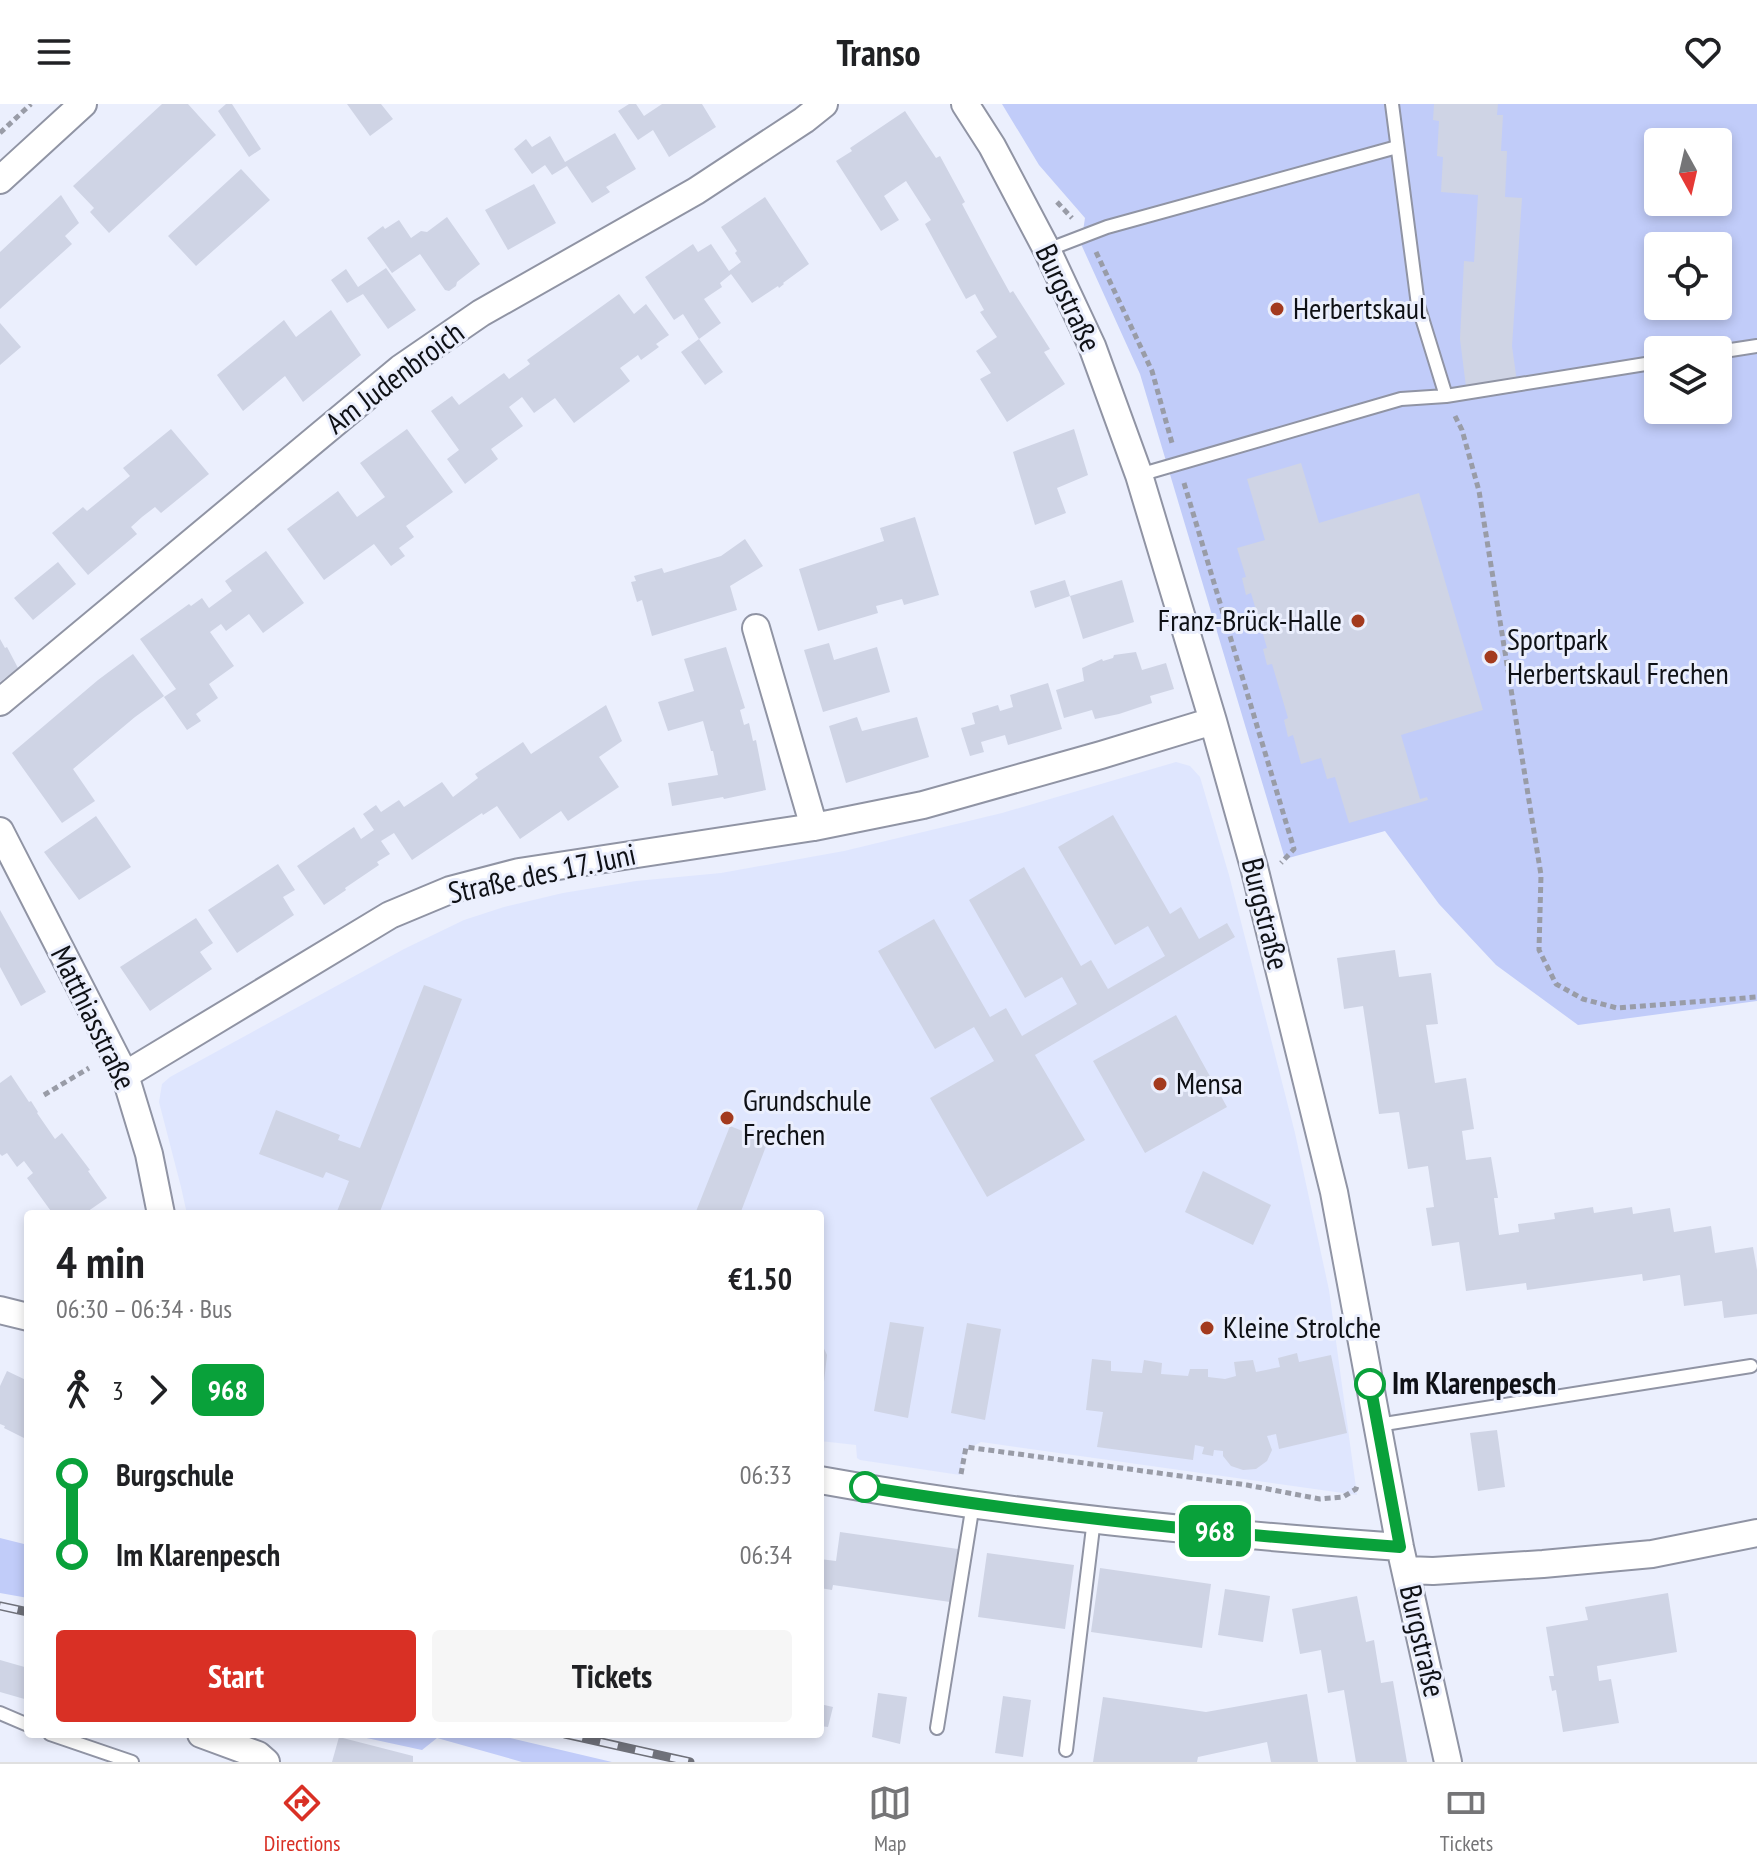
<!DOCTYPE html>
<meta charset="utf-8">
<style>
body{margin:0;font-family:"PT Sans Narrow",sans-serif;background:#f6f6f6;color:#202124;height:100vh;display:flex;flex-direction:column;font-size:30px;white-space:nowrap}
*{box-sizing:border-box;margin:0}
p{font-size:26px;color:#757577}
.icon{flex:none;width:44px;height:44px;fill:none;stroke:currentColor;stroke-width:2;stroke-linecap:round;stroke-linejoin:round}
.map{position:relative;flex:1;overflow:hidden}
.drawer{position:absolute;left:24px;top:1106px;width:800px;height:528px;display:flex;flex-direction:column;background:#fff;border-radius:8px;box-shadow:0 4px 12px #0003}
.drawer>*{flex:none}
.badge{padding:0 16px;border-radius:12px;font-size:28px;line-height:52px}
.needle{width:52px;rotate:172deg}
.fabs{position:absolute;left:1644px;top:24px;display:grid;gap:16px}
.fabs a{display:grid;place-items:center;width:88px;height:88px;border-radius:8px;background:#fff;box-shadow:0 4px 12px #0003;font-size:40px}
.map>.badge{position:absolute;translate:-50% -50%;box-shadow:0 0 0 4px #fff}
.legs{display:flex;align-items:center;gap:12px;height:88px;padding:0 32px;font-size:26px}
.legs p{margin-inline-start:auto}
.overview{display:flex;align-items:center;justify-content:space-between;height:136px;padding:0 32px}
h1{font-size:44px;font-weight:700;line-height:60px}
.action{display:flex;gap:16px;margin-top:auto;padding:16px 32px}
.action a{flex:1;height:92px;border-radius:8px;background:#d93025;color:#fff;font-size:32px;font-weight:700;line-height:92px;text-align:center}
.action a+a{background:#f6f6f6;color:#202124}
ul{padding:0 32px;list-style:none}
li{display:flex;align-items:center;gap:28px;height:80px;font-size:30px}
li i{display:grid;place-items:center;width:12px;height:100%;margin:0 10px;background:currentColor}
li i::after{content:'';width:20px;height:20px;margin:-10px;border:6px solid;border-radius:50%;background:#fff}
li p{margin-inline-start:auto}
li:first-child i{background:linear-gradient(#0000 50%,currentColor 0)}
li:last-child i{background:linear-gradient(currentColor 50%,#0000 0)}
header{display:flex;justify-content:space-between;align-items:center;height:104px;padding:0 32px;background:#fff;font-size:36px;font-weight:700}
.tab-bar{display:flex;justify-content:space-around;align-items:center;height:112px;border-top:2px solid #e0e0e0;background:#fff;font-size:22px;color:#757577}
.tab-bar a{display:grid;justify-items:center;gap:4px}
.tab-bar .active{color:#d93025}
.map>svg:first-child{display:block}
.built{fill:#dfe6fe}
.green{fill:#c1ccf9;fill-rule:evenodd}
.building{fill:#cfd4e5}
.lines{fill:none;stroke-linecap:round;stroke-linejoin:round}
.service-casing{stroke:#9094a4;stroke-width:16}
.minor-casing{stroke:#9094a4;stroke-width:30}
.path{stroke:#999ca7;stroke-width:5;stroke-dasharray:6 4;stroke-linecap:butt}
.service{stroke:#fff;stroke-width:12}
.minor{stroke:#fff;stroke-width:26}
.rail-casing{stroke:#6f717a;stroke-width:9}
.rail{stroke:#ebeffd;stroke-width:6;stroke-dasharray:18;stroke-linecap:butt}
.line-1-casing{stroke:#fff;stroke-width:18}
.line-1{stroke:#09a13a;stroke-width:12}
.poi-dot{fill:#a33a1e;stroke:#ebeffd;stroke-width:3}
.stop-1-dot{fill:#fff;stroke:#09a13a;stroke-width:4}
.labels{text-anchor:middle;stroke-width:6;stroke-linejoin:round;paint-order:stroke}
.street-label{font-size:30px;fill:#0f1116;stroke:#ebeffd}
.poi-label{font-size:30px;fill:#0f1116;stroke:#ebeffd;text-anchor:start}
.stop-label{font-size:30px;font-weight:bold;fill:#0f1116;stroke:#ebeffd;text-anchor:start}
</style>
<header><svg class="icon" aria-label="menu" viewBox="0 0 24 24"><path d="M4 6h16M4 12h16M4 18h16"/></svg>Transo<svg class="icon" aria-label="heart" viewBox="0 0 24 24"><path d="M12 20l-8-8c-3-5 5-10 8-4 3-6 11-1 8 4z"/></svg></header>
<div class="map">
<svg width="1757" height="1658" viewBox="0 0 1757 1658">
<rect width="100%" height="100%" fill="#ebeffd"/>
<!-- built -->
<path class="built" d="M1176 658 1190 662 1200 673 1229 771 1295 1029 1329 1186 1357 1391 981 1338 964 1347 960 1371 860 1356 857 1354 856 1341 820 1337V1110H187L181 1083 159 998 162 980 170 973 404 845 464 816 504 803 563 789 636 777 721 769 844 747 1002 709Z"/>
<!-- green -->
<path class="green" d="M1002 0H1757V897L1578 921 1496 861 1439 800 1385 727 1285 755 1140 270 1081 140 1085 114 1039 61ZM1658 38H1718V98H1658ZM1658 142H1718V202H1658ZM1658 246H1718V306H1658Z
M0 1434 28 1441V1494L0 1489Z
M348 1630H493L612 1658H522L437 1634 422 1646Z"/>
<!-- building -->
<path class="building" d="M162 0H188L216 31 109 129 90 108 94 104 73 82Z
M226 0H232L261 45 249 53 218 7Z
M347 0H381L393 15 370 32Z
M629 0H636L644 12 662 0H702L716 23 669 53 653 26 638 36 618 7Z
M1434 0H1498L1497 11H1503L1501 47H1507L1505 93 1522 94 1512 242 1517 278 1484 282 1483 280 1466 283 1460 235 1464 157 1474 158 1478 91 1441 88 1443 53 1437 52 1439 17 1433 16Z
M905 7 936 54 940 52 965 98 962 100 989 151 1010 189 1013 187 1050 245 1044 248 1065 280 1007 318 980 275 991 269 976 247 997 233 980 208 984 206 975 190 966 195 925 120 931 116 906 77 884 92 899 116 881 127 836 57 852 47 850 44Z
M615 29 636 65 606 83 610 88 592 99 567 62 552 71 545 61 532 70 514 45 526 35 532 43 550 32 565 58Z
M241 65 270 96 196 162 168 132Z
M534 80 556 119 508 146 485 106Z
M61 91 79 119 65 132 72 140 0 205V148Z
M765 93 809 160 783 179 784 180 779 184 778 182 752 199 731 170 720 179 722 183 704 195 721 219 699 235 683 210 674 216 645 173 693 140 698 148 711 140 729 167 741 158 735 149 737 147 721 123Z
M447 113 480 160 457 178 456 182 449 187 445 186 420 150 392 169 367 134 383 122 385 125 399 116 411 134 421 127 427 128Z
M386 164 416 206 388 225 363 190 347 199 331 176 346 165 358 183Z
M619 190 634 210 646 200 669 231 656 240 659 243 641 256 638 251 620 264 630 277 574 319 555 294 534 309 522 293 509 303 523 322 491 345 498 355 465 380 447 355 459 346 431 307 452 292 459 301 504 269 509 275 530 260 527 256Z
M331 206 361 251 303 298 285 272 243 307 217 271 284 216 296 233Z
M0 219 21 243 0 261Z
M699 235 723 268 705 281 681 248Z
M171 325 209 370 161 409 155 403 142 413 131 423 137 430 88 471 52 429 83 403 87 407 130 372 123 364Z
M407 325 453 388 406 422 414 433 399 444 405 452 391 462 374 440 324 476 287 425 338 387 357 413 385 393 360 359Z
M1074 325 1088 371 1057 384 1066 409 1035 421 1013 348Z
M1301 359 1319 419 1419 389 1483 606 1401 631 1420 695 1427 693 1428 696 1349 719 1335 673 1327 675 1321 654 1301 660 1293 631 1288 633 1284 616 1288 614 1272 560 1267 561 1263 545 1267 544 1251 489 1246 491 1242 474 1246 473 1237 444 1265 436 1247 375Z
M915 413 939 491 904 501 902 495 876 502 878 509 818 527 799 465 884 437 880 424Z
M745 435 763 462 730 482 737 506 652 532 642 496 637 498 631 478 636 477 634 472 662 464 664 469 721 452Z
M266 447 304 499 263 529 249 510 226 527 221 520 210 528 234 562 209 580 218 594 196 610 201 617 187 626 164 593 176 585 140 535 189 500 191 502 202 494 209 504 232 487 225 477Z
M58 458 76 480 33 516 14 494Z
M1065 476 1070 492 1035 504 1030 487Z
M1122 476 1134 518 1083 535 1070 492Z
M0 535 5 544 7 543 18 564 0 578Z
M829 539 834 556 877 543 890 588 823 608 804 546Z
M726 543 745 604 740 606 744 621 749 619 753 637 756 636 766 686 724 695 723 693 672 702 668 679 718 671 713 647H711L703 617 668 627 658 598 694 587 684 555Z
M1136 548 1142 566 1166 559 1174 585 1150 592 1152 599 1119 610 1095 615 1092 606 1064 614 1056 586 1084 577 1082 564 1102 555 1103 557 1113 554 1114 551Z
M133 550 164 592 135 613 73 665 95 697 62 719 12 649 98 576Z
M1048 579 1062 625 1008 641 1005 631 981 638 984 648 970 652 961 624 975 620 972 609 998 601 1000 607 1013 603 1010 591Z
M606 601 622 637 599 653 619 683 568 717 561 707 520 735 497 702 483 711 482 709 412 756 394 729 381 737 390 750 377 758 379 761 345 784 346 786 324 801 297 762 354 723 361 735 374 726 363 710 376 701 381 708 399 696 404 703 442 678 453 693 478 674 475 670 523 638 531 650Z
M857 613 862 627 917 613 929 653 846 679 829 622Z
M1113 711 1170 810 1181 803 1199 835 1227 819 1235 833 1035 951 1085 1036 987 1093 930 994 994 957 974 923 935 945 878 847 934 815 990 913 1006 904 1022 932 1077 900 1062 873 1025 894 969 796 1024 763 1081 862 1091 856 1108 885 1165 852 1148 822 1115 841 1058 743Z
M96 712 131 763 79 796 44 748Z
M278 760 295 786 283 793 294 811 237 849 208 806Z
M0 806 46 888 21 902 0 863Z
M196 814 213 839 200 848 212 865 150 907 120 863Z
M1395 846 1399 873 1431 869 1438 920 1426 921 1435 979 1466 974 1474 1025 1462 1027 1466 1056 1491 1053 1498 1094H1494L1499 1131 1519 1128 1518 1120 1555 1115 1554 1109 1593 1103 1594 1109 1632 1103 1633 1110 1670 1104 1674 1128 1711 1122 1715 1149 1753 1143 1757 1166V1210L1724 1214 1722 1197 1684 1202 1680 1171 1643 1177 1642 1170 1527 1186 1526 1179 1466 1187 1459 1138 1432 1142 1426 1104 1434 1103 1428 1062 1408 1065 1399 1008 1379 1010 1363 902 1344 905 1337 854Z
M424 881 462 895 379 1110H336L349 1077 326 1068 323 1074 259 1050 276 1006 340 1031 338 1036 360 1044Z
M1176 911 1227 1003 1145 1049 1093 957Z
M11 971 29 998 31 997 38 1008 37 1009 55 1035 62 1029 90 1066 88 1067 107 1094 84 1110H61L59 1107 53 1110 27 1074 33 1069 24 1057 17 1063 7 1049 2 1052 0 1050V979Z
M730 1022 768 1037 740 1110H695Z
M1203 1067 1271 1101 1253 1141 1185 1108Z
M890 1218 924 1223 908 1314 874 1307Z
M967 1219 1001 1225 985 1316 951 1309Z
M820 1236 827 1251 824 1278 820 1281Z
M1297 1249 1299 1258 1331 1251 1347 1329 1279 1345 1276 1330 1267 1332 1272 1346 1267 1357 1256 1365 1243 1366 1231 1362 1223 1352V1347L1214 1346 1213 1352 1202 1350 1204 1343 1195 1341 1193 1356 1097 1343 1103 1308 1086 1306 1092 1255 1111 1257V1267L1142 1269 1144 1256 1162 1259 1161 1270 1188 1272 1190 1265H1208V1273L1225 1275 1236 1272 1234 1258 1253 1256 1256 1268 1280 1263 1278 1254Z
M7 1267 28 1277V1336L4 1324 5 1322 0 1320V1282Z
M1497 1326 1505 1383 1478 1387 1470 1329Z
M840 1428 958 1445 950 1498 833 1481 832 1486 820 1484V1455L836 1457Z
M987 1449 1074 1461 1065 1525 978 1513Z
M1100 1464 1211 1480 1202 1544 1091 1528Z
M1225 1485 1270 1492 1263 1538 1218 1531Z
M1668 1489 1677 1548 1597 1562 1599 1577 1611 1575 1619 1619 1563 1628 1556 1586 1552 1587 1549 1572H1554L1546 1523 1588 1516 1585 1503Z
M1357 1492 1366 1538 1374 1536 1381 1579 1393 1577 1407 1658H1356L1344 1586 1328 1589 1321 1546 1300 1550 1292 1505Z
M0 1556 28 1564V1596L0 1588Z
M878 1589 907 1593 900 1640 872 1633Z
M1307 1590 1318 1658H1271L1267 1638 1198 1653 1197 1658H1093L1103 1593 1206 1608Z
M1003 1592 1031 1596 1023 1653 995 1649Z
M820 1600 833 1603 828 1623 820 1622Z
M339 1633 413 1652V1658H332Z"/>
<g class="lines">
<!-- service casing -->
<g class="service-casing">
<path id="service" d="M1392 0 1418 201 1446 292
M1047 146 1107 123 1397 43
M1718 248 1757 242
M1139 371 1401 295 1446 292 1658 258
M1378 1321 1751 1262
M0 1609 28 1621
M937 1624 973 1400
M50 1630 132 1658
M1066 1646 1094 1415"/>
</g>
<!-- minor casing -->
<g class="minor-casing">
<path id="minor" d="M965 0 992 42 1047 146 1092 242 1139 371 1213 617 1254 763 1334 1088 1400 1443 1448 1658
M0 76 83 0
M756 524 814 723
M0 598 401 264 481 209 696 87 804 16 824 0
M0 727 125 971 149 1050 161 1110
M125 971 390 811 450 786 519 768 814 723 923 701 1101 651 1213 617
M0 1206 28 1213
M820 1376C1012 1411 1206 1429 1400 1443
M1406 1466 1433 1467 1543 1460 1652 1450 1757 1429
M201 1630 258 1651 266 1658"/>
</g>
<!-- path -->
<path class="path" d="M0 29 31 0
M1057 98 1072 114
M1096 148 1152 267 1172 339
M1455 312 1462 326 1479 387 1541 771 1539 846 1556 880 1583 895 1617 904 1757 893
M1184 379 1294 745 1281 759
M44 991 89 964
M961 1370 966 1343 1247 1381 1320 1395 1343 1393 1356 1385 1358 1379"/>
<!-- service -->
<use href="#service" class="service"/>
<!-- minor -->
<use href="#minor" class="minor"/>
<!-- rail casing -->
<g class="rail-casing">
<path id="rail" d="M0 1502 28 1508
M565 1630 690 1658"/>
</g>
<!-- rail -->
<use href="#rail" class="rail"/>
</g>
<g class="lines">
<!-- line-1 casing -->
<g class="line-1-casing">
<path id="line-1" d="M865 1383C1043 1412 1221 1430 1400 1443L1370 1280"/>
</g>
<!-- line-1 -->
<use href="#line-1" class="line-1"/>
</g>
<!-- markers -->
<g class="poi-dot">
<circle cx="1277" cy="205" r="8"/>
<circle cx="1358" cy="517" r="8"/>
<circle cx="1491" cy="553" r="8"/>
<circle cx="1160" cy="980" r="8"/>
<circle cx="727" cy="1014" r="8"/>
<circle cx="1207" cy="1224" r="8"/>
</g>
<g class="stop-1-dot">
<circle cx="1370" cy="1280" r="14"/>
<circle cx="865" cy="1383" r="14"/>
</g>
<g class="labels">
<!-- street labels -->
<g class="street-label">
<text transform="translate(1068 194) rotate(65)" y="10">Burgstraße</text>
<text transform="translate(395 274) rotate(-37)" y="10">Am Judenbroich</text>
<text transform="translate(542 770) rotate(-12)" y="10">Straße des 17. Juni</text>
<text transform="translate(1265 810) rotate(76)" y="10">Burgstraße</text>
<text transform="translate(93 914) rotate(64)" y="10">Matthiasstraße</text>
<text transform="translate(1422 1537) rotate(77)" y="10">Burgstraße</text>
</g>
<!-- poi labels -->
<g class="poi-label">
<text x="1293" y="215">Herbertskaul</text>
<text x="1342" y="527" text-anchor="end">Franz-Brück-Halle</text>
<text x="1507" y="546">Sportpark<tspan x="1507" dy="34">Herbertskaul Frechen</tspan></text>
<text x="1176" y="990">Mensa</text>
<text x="743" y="1007">Grundschule<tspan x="743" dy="34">Frechen</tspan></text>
<text x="1223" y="1234">Kleine Strolche</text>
</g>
<!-- stop labels -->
<g class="stop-label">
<text x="1392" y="1290">Im Klarenpesch</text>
</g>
</g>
</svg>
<div class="fabs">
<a><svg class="needle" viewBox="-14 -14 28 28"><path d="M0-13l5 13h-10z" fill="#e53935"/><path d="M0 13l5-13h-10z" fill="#757577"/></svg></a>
<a><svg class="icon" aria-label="locate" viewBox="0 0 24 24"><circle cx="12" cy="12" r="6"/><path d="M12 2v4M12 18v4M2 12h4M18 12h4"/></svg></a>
<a><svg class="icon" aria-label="layers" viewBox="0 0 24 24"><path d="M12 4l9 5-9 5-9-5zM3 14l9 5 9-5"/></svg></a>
</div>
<b class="badge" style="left:1215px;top:1427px;background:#09a13a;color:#fff">968</b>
<section class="drawer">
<div class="overview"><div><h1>4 min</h1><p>06:30 – 06:34 · Bus</p></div><b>€1.50</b></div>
<div class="legs"><svg class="icon" aria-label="walk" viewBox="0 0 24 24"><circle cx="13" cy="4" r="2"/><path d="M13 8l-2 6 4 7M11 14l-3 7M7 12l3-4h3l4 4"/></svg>3<svg class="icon" aria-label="forward" viewBox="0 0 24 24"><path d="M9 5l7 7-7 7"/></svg><b class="badge" style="background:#09a13a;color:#fff">968</b></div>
<ul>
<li><i style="color:#09a13a"></i><b>Burgschule</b><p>06:33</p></li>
<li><i style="color:#09a13a"></i><b>Im Klarenpesch</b><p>06:34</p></li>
</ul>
<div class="action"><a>Start</a><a>Tickets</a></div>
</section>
</div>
<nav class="tab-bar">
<a class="active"><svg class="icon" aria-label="directions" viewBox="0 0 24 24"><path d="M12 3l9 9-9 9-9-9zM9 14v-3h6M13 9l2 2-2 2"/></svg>Directions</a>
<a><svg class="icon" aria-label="map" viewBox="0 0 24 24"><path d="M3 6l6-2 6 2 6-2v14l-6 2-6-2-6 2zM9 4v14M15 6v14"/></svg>Map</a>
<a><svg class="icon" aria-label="tickets" viewBox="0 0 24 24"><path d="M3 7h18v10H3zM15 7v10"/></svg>Tickets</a>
</nav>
